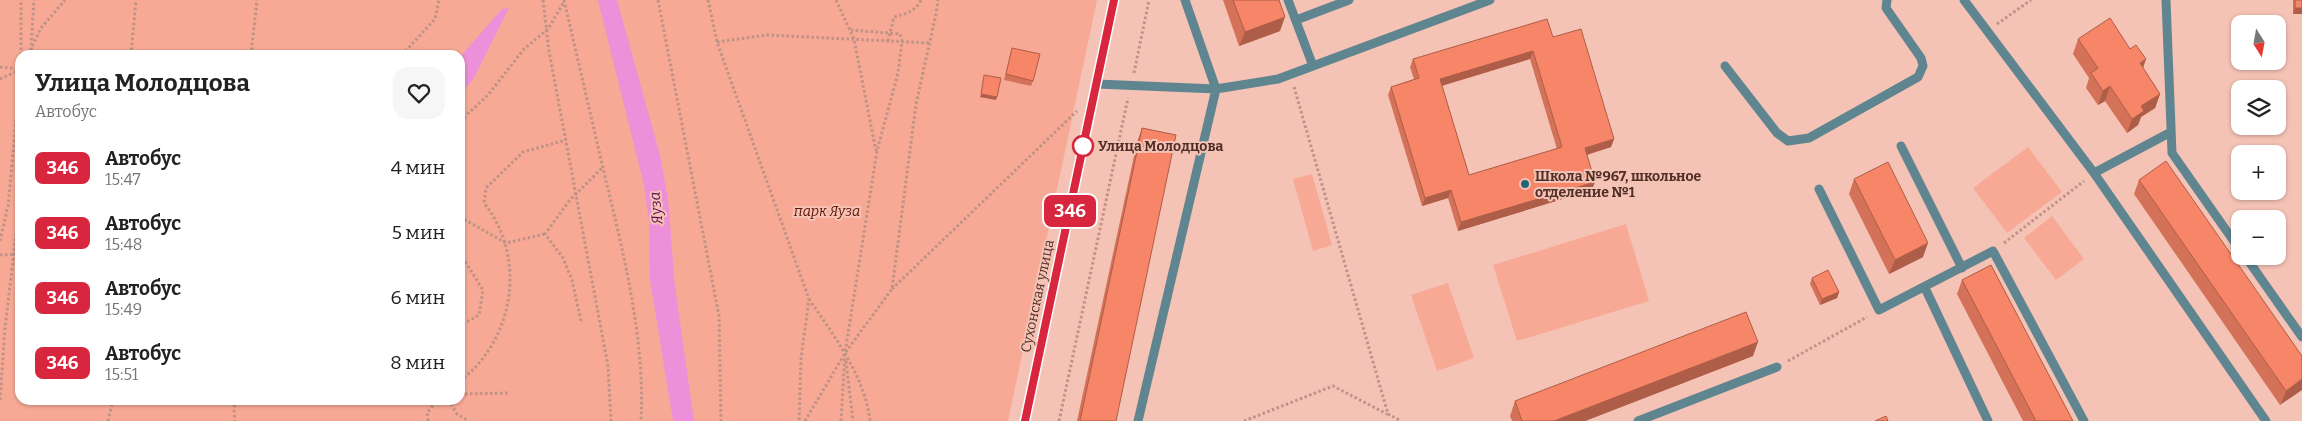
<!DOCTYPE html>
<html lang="ru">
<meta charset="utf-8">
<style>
body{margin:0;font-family:Bitter,serif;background:#f6f6f6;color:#222;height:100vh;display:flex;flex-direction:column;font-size:19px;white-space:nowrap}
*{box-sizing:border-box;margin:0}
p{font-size:16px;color:#767676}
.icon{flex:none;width:28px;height:28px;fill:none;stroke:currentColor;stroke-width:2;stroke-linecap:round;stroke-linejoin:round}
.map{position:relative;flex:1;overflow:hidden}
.side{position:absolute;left:15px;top:50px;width:450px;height:355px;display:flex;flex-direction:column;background:#fff;border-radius:15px;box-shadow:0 1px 4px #0004}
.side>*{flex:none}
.badge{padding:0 10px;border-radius:8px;font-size:18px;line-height:32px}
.needle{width:32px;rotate:169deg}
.buttons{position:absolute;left:2231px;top:15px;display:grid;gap:10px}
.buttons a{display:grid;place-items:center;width:55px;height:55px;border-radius:10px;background:#fff;box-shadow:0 1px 4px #0004;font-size:25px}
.map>.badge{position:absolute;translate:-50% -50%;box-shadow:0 0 0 2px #fff}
.round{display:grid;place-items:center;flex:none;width:52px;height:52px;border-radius:15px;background:#f6f6f6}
.summary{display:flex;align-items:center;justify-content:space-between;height:85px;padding:0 20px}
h1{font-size:24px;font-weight:700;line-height:38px}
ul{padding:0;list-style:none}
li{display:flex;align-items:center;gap:15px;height:65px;padding:0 20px}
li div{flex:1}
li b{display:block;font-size:19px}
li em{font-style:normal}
li .badge{min-width:55px;font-weight:700;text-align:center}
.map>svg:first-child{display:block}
.green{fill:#f7a995;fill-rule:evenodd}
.water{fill:#ee8fd9}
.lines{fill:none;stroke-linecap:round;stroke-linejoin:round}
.path{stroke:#be9286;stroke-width:3;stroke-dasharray:2.5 2.5;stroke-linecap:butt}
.lane{stroke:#5f8690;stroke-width:9}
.secondary{stroke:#206270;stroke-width:10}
.wall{fill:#d47259;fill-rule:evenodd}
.shaded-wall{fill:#ad5d48}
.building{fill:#f78567;stroke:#ad5d48;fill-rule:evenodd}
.line-casing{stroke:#fff;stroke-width:11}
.line{stroke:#d7263d;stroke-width:8}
.stop-dot{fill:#fff;stroke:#d7263d;stroke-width:2.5}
.poi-dot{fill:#216776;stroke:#f5c3b5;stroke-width:2}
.labels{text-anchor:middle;stroke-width:4;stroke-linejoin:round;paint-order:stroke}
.stop-label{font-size:14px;font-weight:bold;fill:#502f27;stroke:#f5c3b5;text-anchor:start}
.poi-label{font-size:14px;font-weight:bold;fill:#502f27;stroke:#f5c3b5;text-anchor:start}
.park-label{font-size:14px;font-style:italic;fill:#5c1502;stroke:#f5c3b5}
.street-label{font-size:14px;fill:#502f27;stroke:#f5c3b5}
.water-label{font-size:15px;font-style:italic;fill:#610b54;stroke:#f5c3b5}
</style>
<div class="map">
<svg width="2302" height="421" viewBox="0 0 2302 421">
<rect width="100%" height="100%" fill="#f5c3b5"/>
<!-- green -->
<path class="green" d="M0 0H1097L1008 421H0ZM20 55H460V400H20Z
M2028 147 2062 192 2007 233 1973 188Z
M1312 174 1332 245 1313 251 1293 179Z
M2052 216 2084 259 2056 280 2024 238Z
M1626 224 1649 301 1517 341 1493 265Z
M1448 283 1474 358 1437 371 1411 295Z"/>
<!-- water -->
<path class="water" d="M598 0H617L660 155 668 199 675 287 694 421H673L650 280 649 221 644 185Z
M509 8 474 78 460 95V57L502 9Z"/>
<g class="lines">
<!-- path -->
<path class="path" d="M543 0 549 51 608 366 611 421
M564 0C578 60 592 121 606 181 625 259 645 341 641 421
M658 0 719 316 721 421
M708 0 717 42 809 299 801 359 799 421
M836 0 854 39 876 151
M1997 24 2031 0
M888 41 894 17C905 14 916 11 921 0
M717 42 767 35 930 43
M21 55V0
M28 55 41 28 65 0
M33 55 31 48 34 0
M131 55 136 0
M251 55 257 0
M402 55 435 19 439 0
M0 67 19 69
M1134 73 1149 0
M0 79 20 70
M1294 87 1388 414 1401 421
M460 121 488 95 524 49 548 29 564 2
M460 217 506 243 545 234
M0 241 8 206 20 79
M2004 243 2084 181
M460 253 483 290 479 315 460 326
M0 255 20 254
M892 289 1077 111
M809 299C834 336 865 376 870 421
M581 321 572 280 563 258 545 234 569 201 603 167
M846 361 853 421
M1788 361 1867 317
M460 381C515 339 527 257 484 203L486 188 523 152 566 140
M460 394 509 393
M0 400 5 328 20 201
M235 400 234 413 235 421
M448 400 457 414 469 421
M108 421 113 400
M428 421 427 413 437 400
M805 421 845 353 892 289 916 104 936 14 938 0
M841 421 845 353 877 151 898 73 902 41 900 34 851 30
M1059 421 1128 98
M1244 421 1333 386 1387 414"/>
<!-- lane -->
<path class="lane" d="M1288 0 1313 66
M1964 0 2094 173
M2166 0 2172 153 2240 250
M1296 20 1349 0
M1725 66 1777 133 1788 141 1809 138 1918 77 1923 66 1921 58 1886 8 1887 0
M1097 84 1216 89 1185 0
M2171 132 2094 173 2266 421
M1901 146 1962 268
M1819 189 1879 310 1993 251 2084 421
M2245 256 2302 337
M1925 288 1988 421
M1138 421 1216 89 1278 79 1490 0
M1638 421 1777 367"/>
<!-- secondary -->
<path class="secondary" d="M1025 421 1114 0"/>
</g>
<!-- wall -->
<path class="wall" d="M1223 0H1279L1280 31 1239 46Z
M2293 0H2302L2293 14Z
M1553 37 1614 139 1611 147 1587 155 1592 190 1458 231 1448 198 1422 206 1388 95 1391 87 1414 79 1410 67 1413 59ZM1530 59 1557 149 1469 175 1442 86Z
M2078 39 2143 68 2160 94 2155 108 2141 117 2138 125 2127 133 2105 101 2098 105 2086 88 2089 78 2073 54Z
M1012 48 1033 81 1031 86 1004 80Z
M1142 128 1116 421H1077L1137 142Z
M1854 179 1923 257 1889 274 1849 194Z
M2139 180 2302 356 2280 405 2134 194Z
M1812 278 1839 292 1837 298 1820 305 1810 284Z
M1962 280 2073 421H2023L1957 294Z
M1753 356 1585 421H1512L1510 416 1515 401Z"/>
<!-- shaded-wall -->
<path class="shaded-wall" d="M2295 8H2302V14H2293Z
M1285 17 1280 31 1239 46 1245 32Z
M1533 51 1530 59 1437 87 1440 79Z
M2146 59 2141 74 2140 63Z
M2110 86 2105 101 2098 105 2103 91Z
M981 94 997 97 996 100 980 97Z
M2160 94 2155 108 2141 117 2138 125 2127 133 2132 119 2141 106Z
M1614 139 1611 147 1582 156 1585 148Z
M1595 182 1592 190 1458 231 1461 222Z
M1451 190 1448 198 1422 206 1425 198Z
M1928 243 1923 257 1889 274 1895 260Z
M1839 292 1837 298 1820 305 1822 299Z
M1758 342 1753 356 1585 421H1554Z
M2302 379V390L2280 405 2286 391Z"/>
<!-- building -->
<path class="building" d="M1233 0H1279L1285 17 1245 32Z
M2295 0H2302V8H2295Z
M2110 18 2130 49 2136 45 2146 59 2140 63 2160 94 2141 106 2144 111 2132 119 2110 86 2103 91 2091 73 2098 68 2078 39Z
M1547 19 1553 37 1581 29 1614 139 1585 148 1595 182 1461 222 1451 190 1425 198 1391 87 1419 78 1413 59ZM1533 51 1562 147 1469 175 1440 79Z
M1012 48 1040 54 1033 81 1006 74Z
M984 75 1001 78 997 97 981 94Z
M1142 128 1176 135 1116 421H1080Z
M2166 161 2302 356V379L2286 391 2139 180Z
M1888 162 1928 243 1895 260 1854 179Z
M1991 265 2073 421H2036L1962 280Z
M1828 270 1839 292 1822 299 1812 278Z
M1746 312 1758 342 1554 421H1522L1515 401Z
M1886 416 1888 421H1875Z"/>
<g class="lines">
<!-- line casing -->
<g class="line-casing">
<path id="line" d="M1025 421 1114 0"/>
</g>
<!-- line -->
<use href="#line" class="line"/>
</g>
<!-- markers -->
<circle class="stop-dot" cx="1083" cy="146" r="10"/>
<circle class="poi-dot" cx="1525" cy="184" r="5"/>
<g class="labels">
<!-- stop labels -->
<g class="stop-label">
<text x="1098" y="151">Улица Молодцова</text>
</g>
<!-- poi labels -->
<g class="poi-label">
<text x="1535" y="181">Школа №967, школьное<tspan x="1535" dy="16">отделение №1</tspan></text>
</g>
<!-- park labels -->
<g class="park-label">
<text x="827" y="216">парк Яуза</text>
</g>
<!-- street labels -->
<g class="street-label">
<text transform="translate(1037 296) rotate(-78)" y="5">Сухонская улица</text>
</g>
<!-- water labels -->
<g class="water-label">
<text transform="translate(656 208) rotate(-95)" y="5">Яуза</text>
</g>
</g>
</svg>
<div class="buttons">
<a><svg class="needle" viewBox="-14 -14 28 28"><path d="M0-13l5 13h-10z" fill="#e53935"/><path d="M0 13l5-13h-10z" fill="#767676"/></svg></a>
<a><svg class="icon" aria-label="layers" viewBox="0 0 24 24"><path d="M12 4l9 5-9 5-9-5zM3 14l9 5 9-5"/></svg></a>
<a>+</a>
<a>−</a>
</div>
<b class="badge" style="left:1070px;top:211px;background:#d7263d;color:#fff">346</b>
<section class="side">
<div class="summary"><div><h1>Улица Молодцова</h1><p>Автобус</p></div><a class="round"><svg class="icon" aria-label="heart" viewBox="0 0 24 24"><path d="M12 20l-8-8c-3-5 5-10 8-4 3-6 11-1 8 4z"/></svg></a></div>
<ul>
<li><span class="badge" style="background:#d7263d;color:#fff">346</span><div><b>Автобус</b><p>15:47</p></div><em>4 мин</em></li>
<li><span class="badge" style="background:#d7263d;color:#fff">346</span><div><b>Автобус</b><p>15:48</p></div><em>5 мин</em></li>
<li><span class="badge" style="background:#d7263d;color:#fff">346</span><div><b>Автобус</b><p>15:49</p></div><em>6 мин</em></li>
<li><span class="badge" style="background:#d7263d;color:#fff">346</span><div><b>Автобус</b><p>15:51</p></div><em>8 мин</em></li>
</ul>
</section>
</div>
